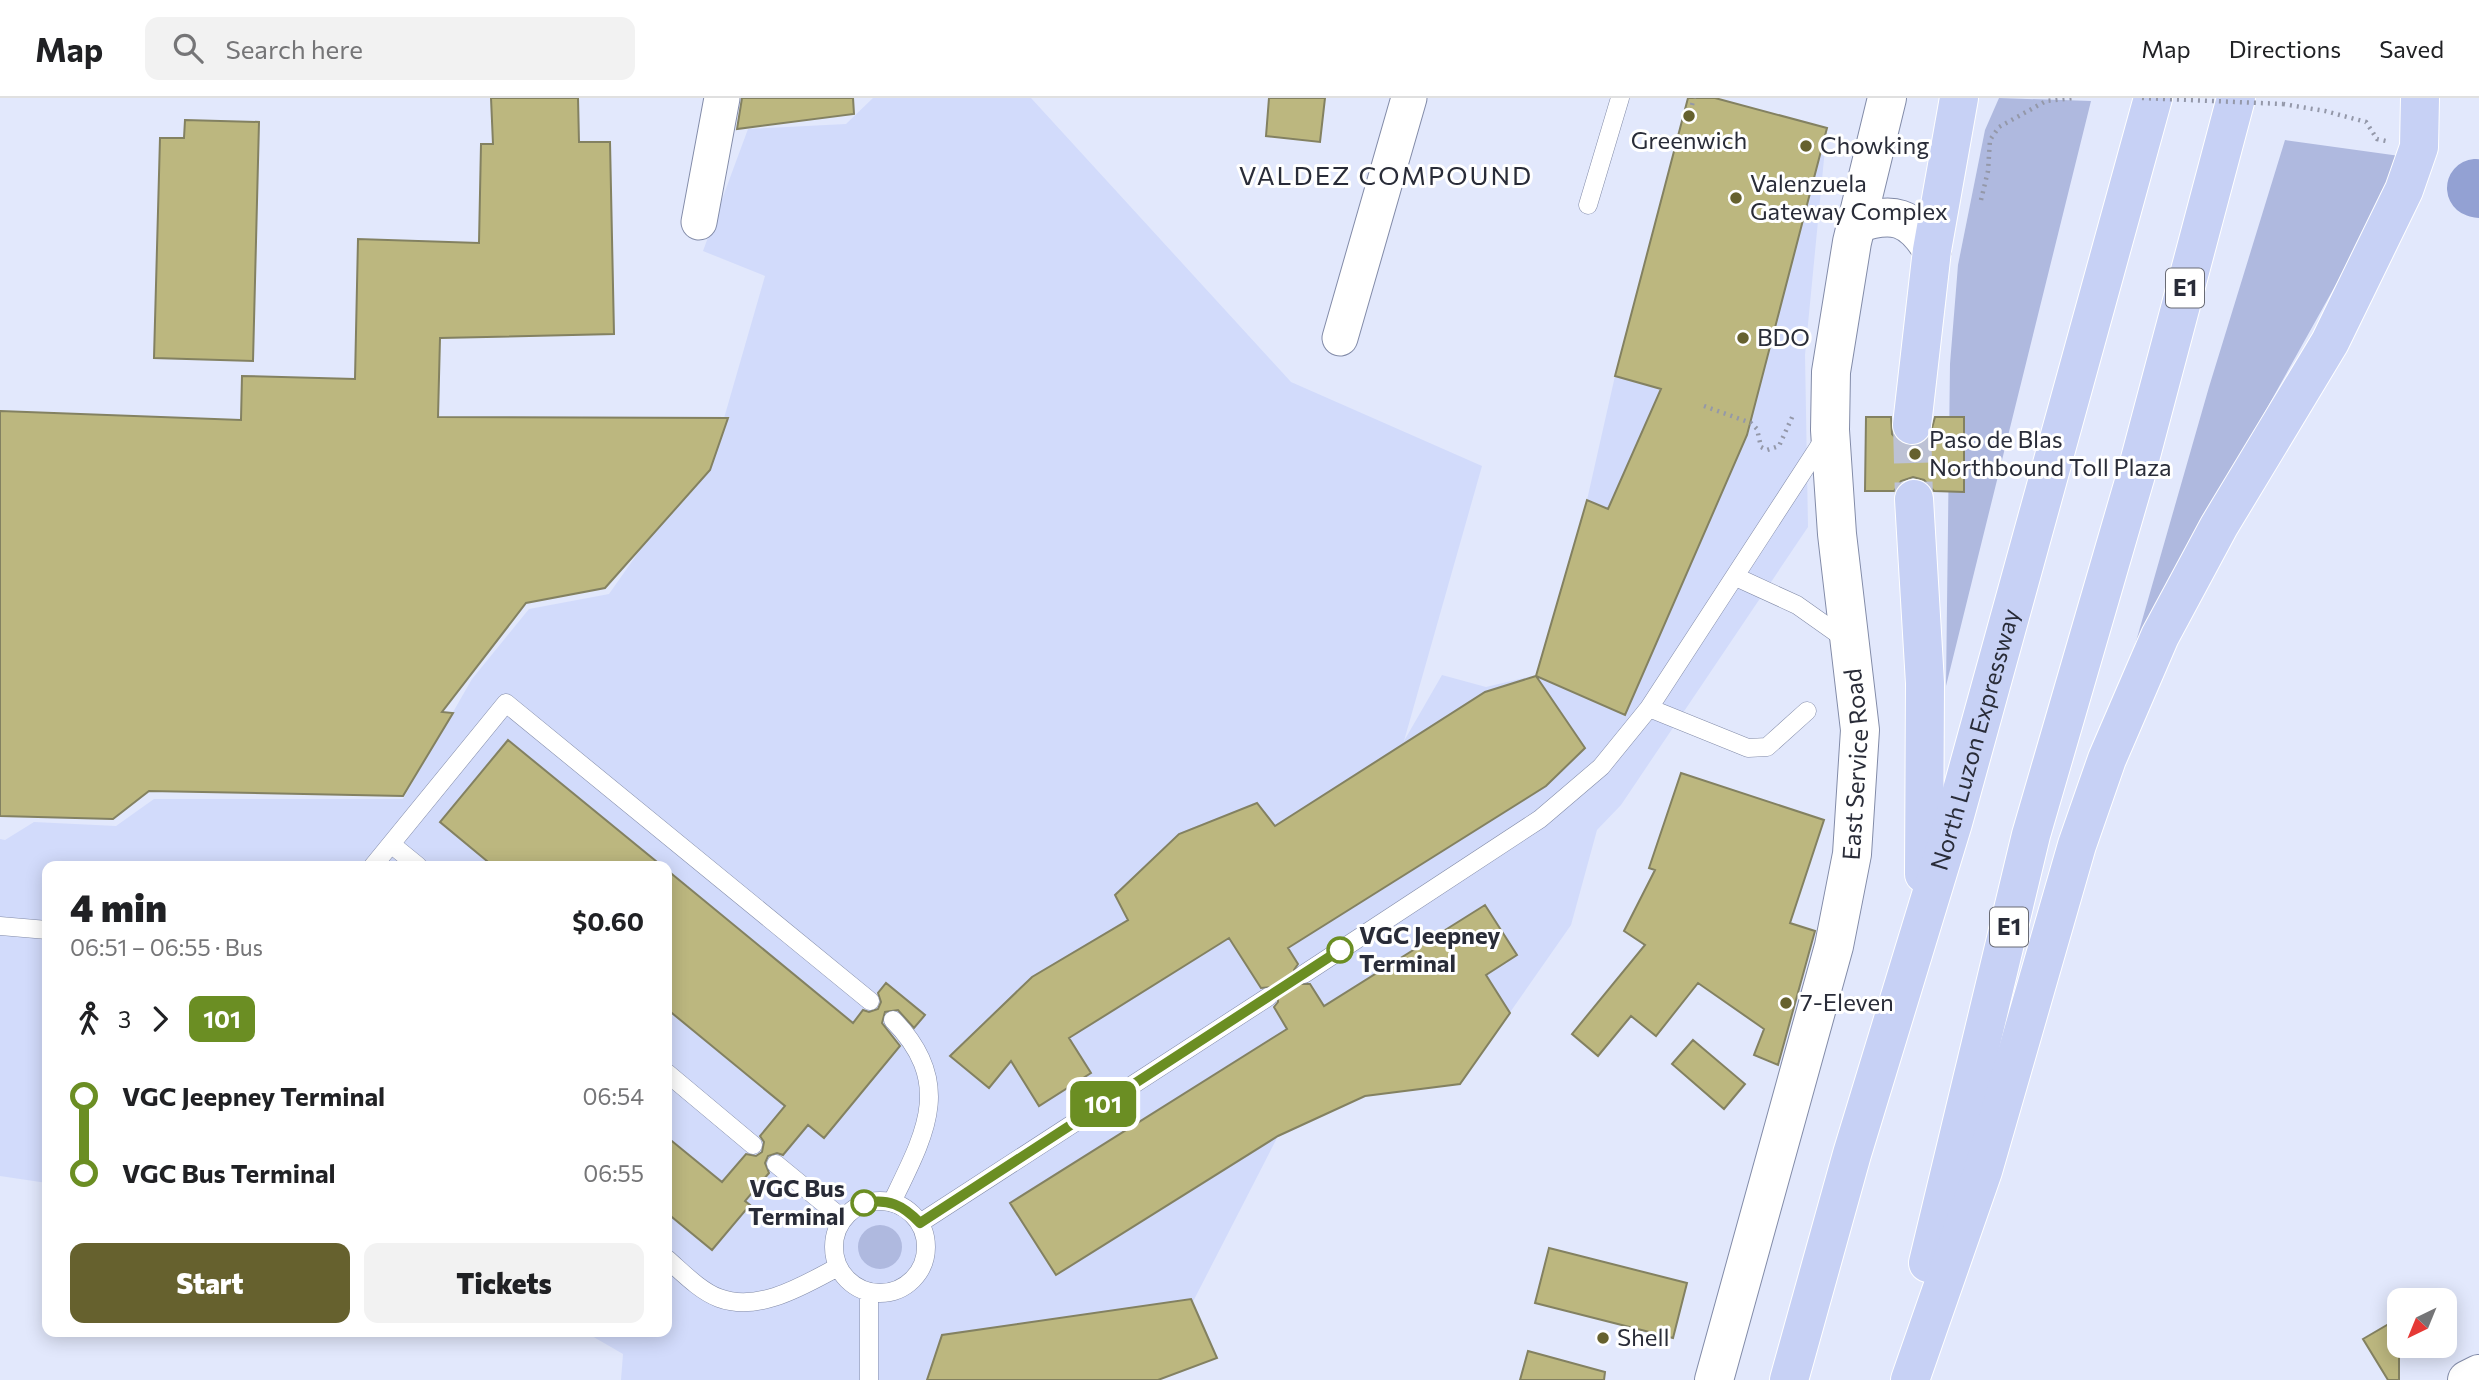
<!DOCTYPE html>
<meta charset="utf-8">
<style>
body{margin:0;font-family:Commissioner,sans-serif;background:#f2f2f2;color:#202124;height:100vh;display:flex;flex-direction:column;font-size:26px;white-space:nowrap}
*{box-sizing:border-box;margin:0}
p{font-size:23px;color:#757577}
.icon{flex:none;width:38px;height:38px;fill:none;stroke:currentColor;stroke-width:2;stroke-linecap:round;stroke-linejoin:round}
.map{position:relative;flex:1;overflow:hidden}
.details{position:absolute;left:42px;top:763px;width:630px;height:476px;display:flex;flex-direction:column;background:#fff;border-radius:14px;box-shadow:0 4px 18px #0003}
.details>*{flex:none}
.badge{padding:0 14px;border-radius:10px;font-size:24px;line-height:46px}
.needle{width:46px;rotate:223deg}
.controls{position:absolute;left:2387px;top:1190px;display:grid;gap:14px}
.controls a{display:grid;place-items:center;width:70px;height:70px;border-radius:14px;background:#fff;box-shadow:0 4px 18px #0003;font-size:35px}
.map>.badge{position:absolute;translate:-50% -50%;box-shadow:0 0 0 4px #fff}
.legs{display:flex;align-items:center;gap:10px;height:77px;padding:0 28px;font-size:23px}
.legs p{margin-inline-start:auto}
.summary{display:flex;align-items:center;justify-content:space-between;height:119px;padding:0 28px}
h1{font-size:38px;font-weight:800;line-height:52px}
.cta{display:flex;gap:14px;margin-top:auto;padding:14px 28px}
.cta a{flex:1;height:80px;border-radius:14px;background:#66612e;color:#fff;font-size:28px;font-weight:800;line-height:80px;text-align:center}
.cta a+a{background:#f2f2f2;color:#202124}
ul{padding:0 28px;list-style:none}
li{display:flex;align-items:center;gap:24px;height:77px;font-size:26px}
li i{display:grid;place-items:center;width:10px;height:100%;margin:0 9px;background:currentColor}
li i::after{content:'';width:18px;height:18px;margin:-9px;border:5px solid;border-radius:50%;background:#fff}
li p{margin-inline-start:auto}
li:first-child i{background:linear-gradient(#0000 50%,currentColor 0)}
li:last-child i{background:linear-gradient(currentColor 50%,#0000 0)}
header{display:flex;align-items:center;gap:42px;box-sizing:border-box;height:98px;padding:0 35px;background:#fff;border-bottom:2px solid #e0e0e0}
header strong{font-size:33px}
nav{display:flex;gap:38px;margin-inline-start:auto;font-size:24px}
.search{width:490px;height:63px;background:#f2f2f2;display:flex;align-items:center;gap:18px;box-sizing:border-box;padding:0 24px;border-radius:14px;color:#757577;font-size:26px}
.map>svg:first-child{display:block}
.built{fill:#d2dbfb}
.green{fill:#afb9df}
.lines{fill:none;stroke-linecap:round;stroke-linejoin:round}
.river{stroke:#93a1d3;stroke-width:58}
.building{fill:#bcb77f;stroke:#838161;stroke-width:2}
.motorway-tunnel{stroke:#bdc2d5;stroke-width:38;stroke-dasharray:38 19;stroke-linecap:butt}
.service-casing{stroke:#828ba8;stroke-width:19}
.minor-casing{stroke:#828ba8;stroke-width:37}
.tertiary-casing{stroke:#828ba8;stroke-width:40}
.secondary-casing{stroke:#828ba8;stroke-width:40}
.motorway-casing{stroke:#fff;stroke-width:40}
.path{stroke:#9498a9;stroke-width:4.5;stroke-dasharray:2 5;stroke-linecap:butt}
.service{stroke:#fff;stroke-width:18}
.minor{stroke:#fff;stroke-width:35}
.tertiary{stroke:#fff;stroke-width:38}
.secondary{stroke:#fff;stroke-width:38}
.motorway{stroke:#c7d1f5;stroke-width:38}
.path-bridge{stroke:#9498a9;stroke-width:4.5;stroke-dasharray:2 5;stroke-linecap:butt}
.line-1-casing{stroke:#fff;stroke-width:16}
.line-1{stroke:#6b8e23;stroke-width:10}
.poi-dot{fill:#66612e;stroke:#fff;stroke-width:2.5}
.stop-1-dot{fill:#fff;stroke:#6b8e23;stroke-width:3.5}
.labels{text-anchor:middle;stroke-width:6;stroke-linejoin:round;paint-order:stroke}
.shield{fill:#fff;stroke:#696b74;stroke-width:2}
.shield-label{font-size:23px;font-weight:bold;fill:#292c38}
.poi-label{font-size:24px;fill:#292c38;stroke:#fff;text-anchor:start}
.street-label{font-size:24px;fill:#292c38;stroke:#fff}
.stop-label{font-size:24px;font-weight:bold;fill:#292c38;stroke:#fff;text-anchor:start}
.neighbourhood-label{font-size:26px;letter-spacing:2px;fill:#292c38;stroke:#fff}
</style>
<header>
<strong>Map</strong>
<div class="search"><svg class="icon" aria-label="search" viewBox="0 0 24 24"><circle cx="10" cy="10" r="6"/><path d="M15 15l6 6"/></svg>Search here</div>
<nav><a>Map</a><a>Directions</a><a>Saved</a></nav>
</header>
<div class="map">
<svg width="2479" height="1282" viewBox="0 0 2479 1282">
<rect width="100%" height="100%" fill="#e2e8fc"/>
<!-- built -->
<path class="built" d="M873 0H1031L1291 284 1482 368 1404 643 1442 577 1486 589 1536 577 1587 402 1615 278 1688 0H1715L1827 30 1805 257 1808 429 1621 707 1597 732 1571 827 1460 986 1365 998 1278 1038 1182 1225 955 1282H621L623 1256 585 1234H667V768H47V1085L0 1078V741L5 742 34 724 116 728 154 701H403L472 581 529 511 609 496 718 341 765 178 703 153 748 31 846 26Z"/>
<!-- green -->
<path class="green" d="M1999 0 2091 3 1946 588 1950 266 1958 167 1985 32Z
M2285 42 2407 59 2135 547 2209 289Z
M858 1149a22 22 0 1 1 44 0a22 22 0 1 1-44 0Z"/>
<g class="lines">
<!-- river -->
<path class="river" d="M2476 90 2479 91"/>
</g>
<!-- building -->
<path class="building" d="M491 0H578L579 44H610L614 236 440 240 438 319 728 320 710 372 605 490 526 505 442 614 453 615 403 698 149 693 113 721 0 718V313L241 322 242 278 355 281 358 141 479 145 481 46H493Z
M742 0H853L854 16 737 31Z
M1269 0H1325L1320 44 1266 38Z
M1688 0H1715L1827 30 1747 337 1625 617 1536 578 1587 402 1608 411 1661 291 1615 278Z
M185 22 259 24 253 263 154 260 160 40H184Z
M1866 319H1891L1892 336 1900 345 1910 349 1920 347 1929 341 1935 319H1964V394L1934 393 1924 382 1913 379 1901 383 1894 393H1865Z
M1536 578 1585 650 1546 688 1288 850 1298 866 1294 872V882L1300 886H1310L1324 908 1485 807 1517 857 1486 877 1510 915 1460 986 1365 998 1278 1038 1056 1177 1010 1105 1287 931 1274 909 1278 904V893L1273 889 1261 890 1229 840 1069 940 1091 975 1039 1008 1011 963 989 990 950 958 1032 879 1128 822 1115 797 1179 736 1257 705 1275 728 1485 594Z
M508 642 662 768H493L440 724Z
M1681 675 1824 722 1790 825 1815 833 1778 967 1754 957 1764 931 1698 885 1656 938 1631 918 1598 958 1572 936 1645 847 1624 833 1655 772 1649 770Z
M667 772 853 925 863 912 869 914 878 911 881 904 878 895 886 885 925 917 914 930 898 912 885 914 882 925 900 948 824 1040 808 1027 783 1057 777 1055 768 1058 765 1065 769 1075 745 1103 750 1107 712 1152 667 1115V1039L722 1084 746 1056 756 1058 762 1054 764 1044 760 1038 785 1008 667 911Z
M1693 942 1745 986 1724 1011 1672 966Z
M1549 1150 1687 1185 1673 1240 1535 1205Z
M1191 1201 1217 1260 1158 1282H927L942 1237Z
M2399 1220V1282H2388L2363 1241Z
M1528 1253 1605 1274 1604 1282H1520Z"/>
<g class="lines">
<!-- motorway-tunnel -->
<path class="motorway-tunnel" d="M1912 327 1914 401"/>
<!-- service casing -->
<g class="service-casing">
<path id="service" d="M1588 107 1620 0
M1736 479 1797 507 1845 541
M1649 610 1748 650 1767 649 1807 613
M391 746 418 768
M373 768 506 605 870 903
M0 828 47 832
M1304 876 1540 721 1601 669 1649 610 1824 341
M667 975 753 1047
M776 1066 843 1121
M834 1149a46 46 0 1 1 92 0a46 46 0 1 1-92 0Z
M892 1104C925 1036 955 985 893 922
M920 1125 1268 899
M667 1161C682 1174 700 1193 719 1200 759 1215 804 1187 838 1169
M869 1194V1282"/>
</g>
<!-- minor casing -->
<g class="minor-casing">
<path id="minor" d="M699 124 722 0
M1340 240 1409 0"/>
</g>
<!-- tertiary casing -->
<g class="tertiary-casing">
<path id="tertiary" d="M2467 1282 2479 1276"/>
</g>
<!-- secondary casing -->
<g class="secondary-casing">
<g id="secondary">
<path d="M1856 126C1893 113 1911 118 1932 152"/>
<path id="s1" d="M1714 1282 1834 848 1852 756 1860 632 1837 436 1830 332 1831 274 1852 144 1887 0"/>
</g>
</g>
<!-- motorway casing -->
<g class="motorway-casing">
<g id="motorway">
<path d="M1912 327 1932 152 1959 0"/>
<path d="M1914 401 1925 585 1924 776"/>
<path d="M1928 1165 2031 737 2135 380 2236 0"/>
<path id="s2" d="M1789 1282 1852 1056 1953 725 2153 0"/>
<path d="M1910 1282 1983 1073 2077 747 2107 661 2160 538 2219 428 2330 244 2404 92 2419 49 2420 0"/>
</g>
</g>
<!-- path -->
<path class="path" d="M2283 6 2325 13 2366 24 2377 41 2386 43
M1692 7 1694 0
M1981 102 1988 73 1990 42 1999 29 2046 3 2075 0
M1704 308 1751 325 1757 331 1761 349 1767 352 1779 348 1794 315"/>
<!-- service -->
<use href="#service" class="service"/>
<!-- minor -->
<use href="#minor" class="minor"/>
<!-- tertiary -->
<use href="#tertiary" class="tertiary"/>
<!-- secondary -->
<use href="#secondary" class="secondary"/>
<!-- motorway -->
<use href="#motorway" class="motorway"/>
<!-- path-bridge -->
<path class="path-bridge" d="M2142 0 2283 6"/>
</g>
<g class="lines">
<!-- line-1 casing -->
<g class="line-1-casing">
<path id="line-1" d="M864 1105C888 1100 903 1107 920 1125L1340 852"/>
</g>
<!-- line-1 -->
<use href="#line-1" class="line-1"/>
</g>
<!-- markers -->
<g class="poi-dot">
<circle cx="1689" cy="18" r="7"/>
<circle cx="1806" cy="48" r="7"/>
<circle cx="1736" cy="100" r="7"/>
<circle cx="1743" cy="240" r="7"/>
<circle cx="1915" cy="356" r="7"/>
<circle cx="1786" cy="905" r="7"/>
<circle cx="1603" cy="1240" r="7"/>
</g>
<g class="stop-1-dot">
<circle cx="1340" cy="852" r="12"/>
<circle cx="864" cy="1105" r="12"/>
</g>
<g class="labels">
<!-- shield labels -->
<g class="shield">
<rect x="2166" y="170.5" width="38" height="39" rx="5"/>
<rect x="1990" y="809.5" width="38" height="39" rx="5"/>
</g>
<g class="shield-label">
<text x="2185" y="198">E1</text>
<text x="2009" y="837">E1</text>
</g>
<!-- poi labels -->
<g class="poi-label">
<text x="1689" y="51" text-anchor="middle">Greenwich</text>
<text x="1820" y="56">Chowking</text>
<text x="1750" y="94">Valenzuela<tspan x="1750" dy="28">Gateway Complex</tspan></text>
<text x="1757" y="248">BDO</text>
<text x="1929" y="350">Paso de Blas<tspan x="1929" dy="28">Northbound Toll Plaza</tspan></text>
<text x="1800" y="913">7-Eleven</text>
<text x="1617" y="1248">Shell</text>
</g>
<!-- street labels -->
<g class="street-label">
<text dy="8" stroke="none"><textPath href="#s2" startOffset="667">North Luzon Expressway</textPath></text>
<text dy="8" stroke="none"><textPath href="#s1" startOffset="634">East Service Road</textPath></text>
</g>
<!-- stop labels -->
<g class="stop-label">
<text x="1359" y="846">VGC Jeepney<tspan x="1359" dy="28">Terminal</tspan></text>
<text x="845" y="1099" text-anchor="end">VGC Bus<tspan x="845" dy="28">Terminal</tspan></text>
</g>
<!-- neighbourhood labels -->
<g class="neighbourhood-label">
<text x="1386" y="87">VALDEZ COMPOUND</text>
</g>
</g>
</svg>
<div class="controls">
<a><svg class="needle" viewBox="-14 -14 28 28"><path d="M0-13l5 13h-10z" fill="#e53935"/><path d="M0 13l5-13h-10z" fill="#757577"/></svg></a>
</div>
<b class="badge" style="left:1103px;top:1006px;background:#6b8e23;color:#fff">101</b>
<section class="details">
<div class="summary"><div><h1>4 min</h1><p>06:51 – 06:55 · Bus</p></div><b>$0.60</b></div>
<div class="legs"><svg class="icon" aria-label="walk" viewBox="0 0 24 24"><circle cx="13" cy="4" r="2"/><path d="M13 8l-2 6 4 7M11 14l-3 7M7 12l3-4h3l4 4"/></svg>3<svg class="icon" aria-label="forward" viewBox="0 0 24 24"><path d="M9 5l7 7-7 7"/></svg><b class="badge" style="background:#6b8e23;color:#fff">101</b></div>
<ul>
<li><i style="color:#6b8e23"></i><b>VGC Jeepney Terminal</b><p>06:54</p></li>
<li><i style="color:#6b8e23"></i><b>VGC Bus Terminal</b><p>06:55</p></li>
</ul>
<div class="cta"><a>Start</a><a>Tickets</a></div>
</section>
</div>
